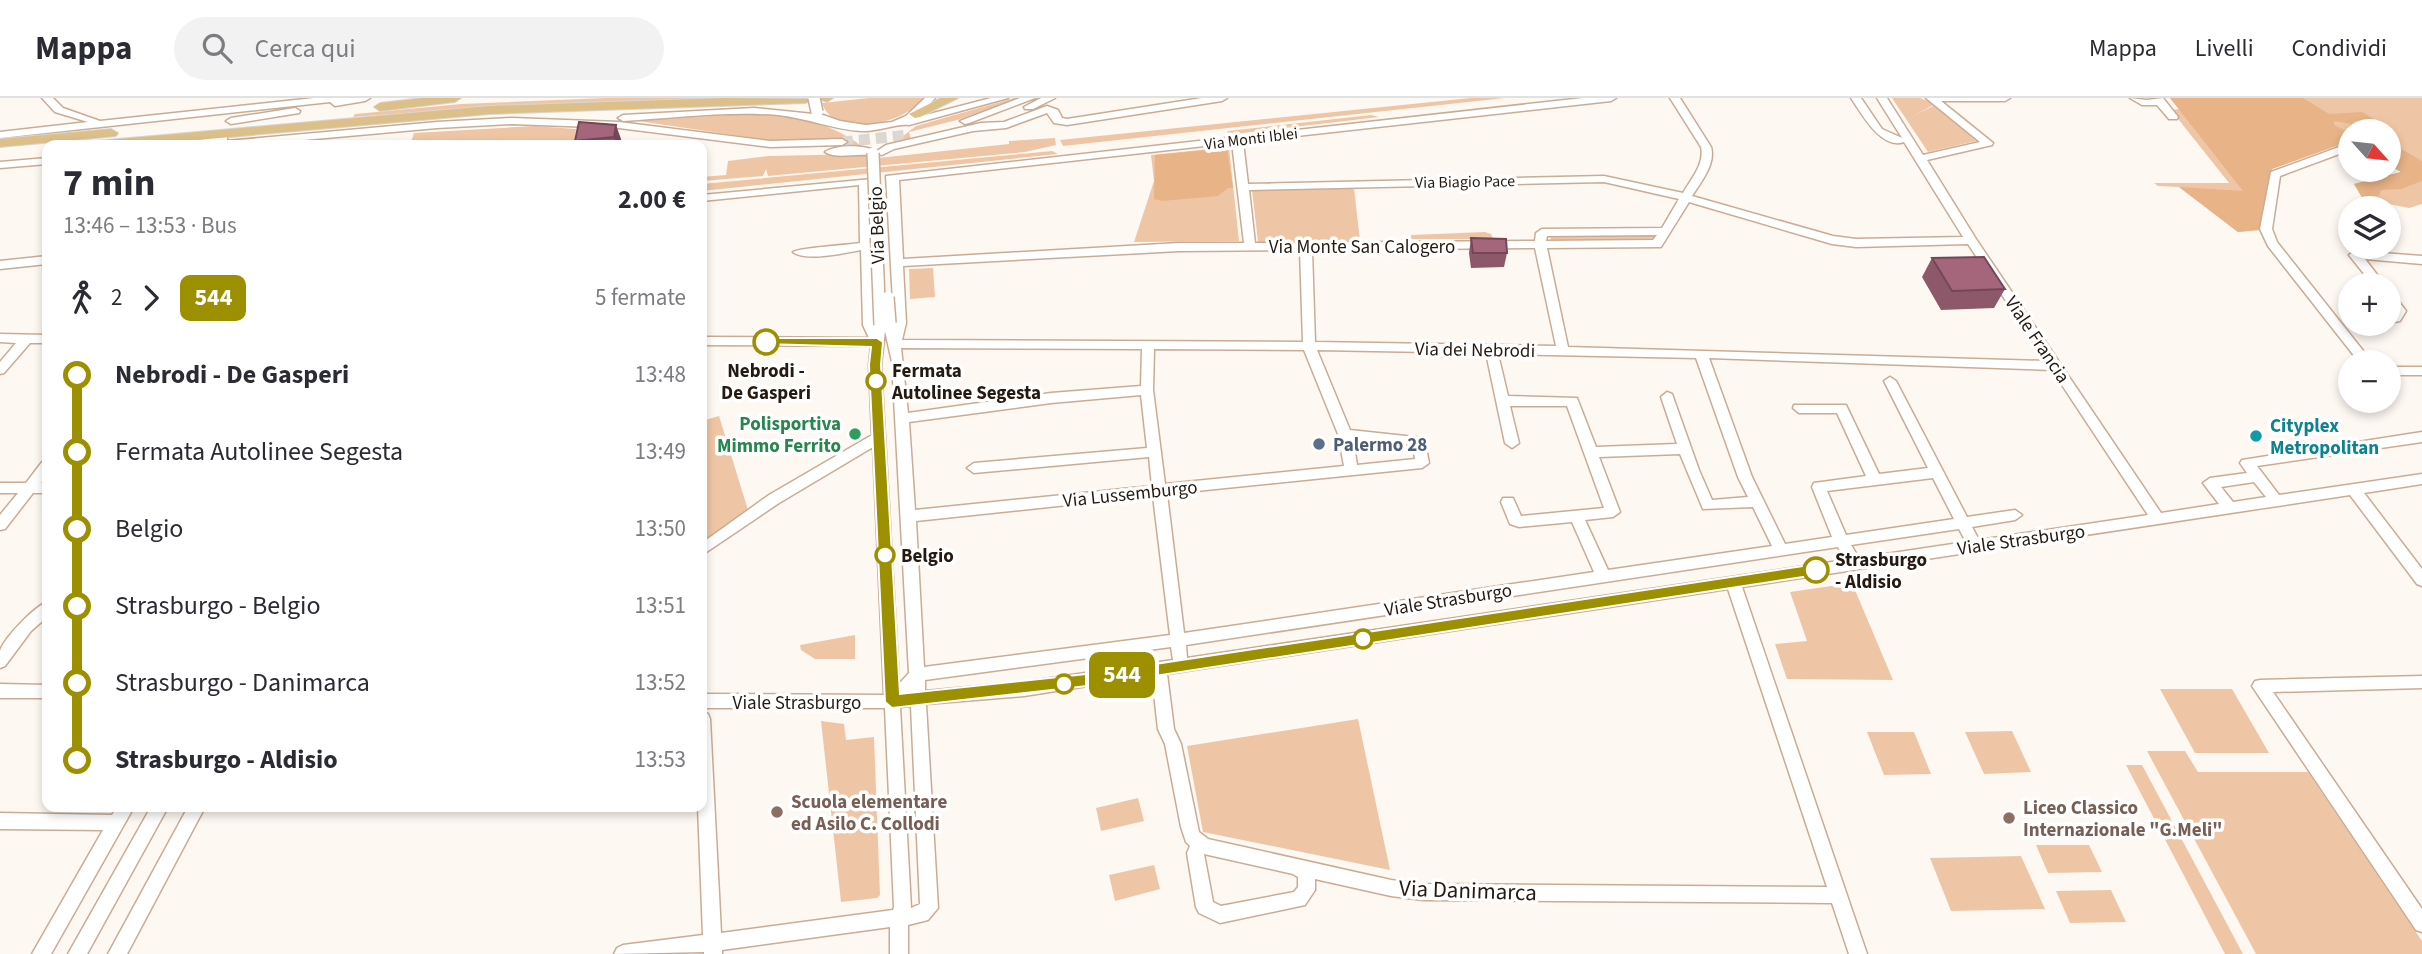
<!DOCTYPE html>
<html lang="it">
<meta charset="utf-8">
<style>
body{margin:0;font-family:"Source Sans 3",sans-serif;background:#f2f2f3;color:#2b2b33;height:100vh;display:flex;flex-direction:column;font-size:26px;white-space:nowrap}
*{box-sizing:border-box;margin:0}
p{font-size:23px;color:#7c7c81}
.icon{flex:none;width:38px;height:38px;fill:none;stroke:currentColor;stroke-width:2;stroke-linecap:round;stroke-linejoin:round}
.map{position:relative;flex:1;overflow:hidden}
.drawer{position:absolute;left:42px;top:42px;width:665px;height:672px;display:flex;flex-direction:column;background:#fff;border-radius:14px;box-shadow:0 4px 10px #0003}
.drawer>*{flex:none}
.badge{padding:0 14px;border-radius:10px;font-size:24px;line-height:46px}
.needle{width:46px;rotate:117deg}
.fabs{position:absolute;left:2338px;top:21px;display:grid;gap:14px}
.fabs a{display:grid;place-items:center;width:63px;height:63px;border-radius:50%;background:#fff;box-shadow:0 4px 10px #0003;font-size:35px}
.map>.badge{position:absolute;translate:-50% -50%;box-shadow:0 0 0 4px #fff}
.legs{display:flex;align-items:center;gap:10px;height:77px;padding:0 21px;font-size:23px}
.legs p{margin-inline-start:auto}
.summary{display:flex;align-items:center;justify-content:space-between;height:119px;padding:0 21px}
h1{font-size:38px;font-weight:700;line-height:52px}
ul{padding:0 21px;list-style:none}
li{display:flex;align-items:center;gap:24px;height:77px;font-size:26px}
li i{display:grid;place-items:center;width:10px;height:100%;margin:0 9px;background:currentColor}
li i::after{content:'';width:18px;height:18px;margin:-9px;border:5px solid;border-radius:50%;background:#fff}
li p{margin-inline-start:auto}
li:first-child i{background:linear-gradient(#0000 50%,currentColor 0)}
li:last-child i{background:linear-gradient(currentColor 50%,#0000 0)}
header{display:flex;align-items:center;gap:42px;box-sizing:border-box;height:98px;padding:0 35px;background:#fff;border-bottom:2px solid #e1e1e2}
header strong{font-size:33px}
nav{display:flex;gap:38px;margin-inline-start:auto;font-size:24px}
.search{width:490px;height:63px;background:#f2f2f3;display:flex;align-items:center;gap:18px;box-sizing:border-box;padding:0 24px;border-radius:38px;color:#7c7c81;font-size:26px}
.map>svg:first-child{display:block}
.green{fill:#efc6a5}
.forest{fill:#e7b387}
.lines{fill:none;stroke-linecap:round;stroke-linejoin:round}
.minor-tunnel{stroke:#ddd7d1;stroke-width:11;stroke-dasharray:11 6;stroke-linecap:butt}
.minor-casing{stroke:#caac94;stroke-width:3}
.major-casing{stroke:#d8d6d4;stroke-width:2}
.minor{fill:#fff;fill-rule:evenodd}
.major{fill:#ddbf8a;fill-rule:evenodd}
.minor-bridge-casing{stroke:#caac94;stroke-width:14;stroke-linecap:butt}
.minor-bridge{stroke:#fff;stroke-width:11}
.wall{fill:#8e586b}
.shaded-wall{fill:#744757}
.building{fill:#a5667c;stroke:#744757;stroke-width:2}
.line-1{fill:#9c8f00;stroke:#fff;stroke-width:2}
.stop-1-dot{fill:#fff;stroke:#9c8f00;stroke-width:3.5}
.leisure-dot{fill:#2e9e5b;stroke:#fff;stroke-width:2.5}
.culture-dot{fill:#0f9aa8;stroke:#fff;stroke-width:2.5}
.service-dot{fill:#5c6f8a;stroke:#fff;stroke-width:2.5}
.education-dot{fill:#8d6e63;stroke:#fff;stroke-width:2.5}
.labels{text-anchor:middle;stroke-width:7;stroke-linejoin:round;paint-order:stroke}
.far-street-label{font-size:16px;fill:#251a11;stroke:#fff}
.street-label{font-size:19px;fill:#251a11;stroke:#fff}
.stop-label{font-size:19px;font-weight:bold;fill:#251a11;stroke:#fff;text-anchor:start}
.leisure-label{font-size:19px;font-weight:bold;fill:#27864d;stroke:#fff;text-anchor:end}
.culture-label{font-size:19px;font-weight:bold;fill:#0d838f;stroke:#fff;text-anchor:start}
.service-label{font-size:19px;font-weight:bold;fill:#4e5e75;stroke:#fff;text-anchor:start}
.education-label{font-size:19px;font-weight:bold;fill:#785e54;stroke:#fff;text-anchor:start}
.near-street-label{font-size:23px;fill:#251a11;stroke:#fff}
</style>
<header>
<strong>Mappa</strong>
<div class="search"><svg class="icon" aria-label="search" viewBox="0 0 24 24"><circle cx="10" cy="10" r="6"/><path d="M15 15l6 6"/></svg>Cerca qui</div>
<nav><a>Mappa</a><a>Livelli</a><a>Condividi</a></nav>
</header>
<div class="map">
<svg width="2422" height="856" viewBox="0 0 2422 856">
<rect width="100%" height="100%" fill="#fef8f3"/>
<!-- green -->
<path class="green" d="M606 0H745L503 8 353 19 355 16 461 6Z
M869 0H923C906 26 834 42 822 5Z
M1014 0H1020L957 22 909 34 911 41 894 45 916 28Z
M1471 0H1505L1063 48 1060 42Z
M1892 0H1920L1935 6 1915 17 1935 7 1976 43 1928 54Z
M2170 0H2422V106L2409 110 2363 101 2354 86 2401 74 2389 67V33H2350V45L2347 44 2272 71 2259 132 2238 134 2179 89 2158 88 2154 85H2229L2171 12 2179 11Z
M749 16C791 16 829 23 863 49L843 50V41L767 42 631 22Z
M1371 17 1379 19 1226 37 1228 33Z
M534 28 576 31 574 47H410L414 35Z
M1055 40 1056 47 1025 54 768 78 766 71 763 78 702 83V79L726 77 728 63 768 58 861 56H867L869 61 1009 46V43Z
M1229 49 1239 143 1134 144 1154 83 1151 57Z
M1052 53 1058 56 702 93V86Z
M1354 90 1360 143 1258 144 1252 92Z
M1485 134 1491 136 1493 141H1410L1411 137Z
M1550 136H1656L1652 142 1551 144Z
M933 170 935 199 910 201 909 171Z
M719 318 748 412 702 446V323Z
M1852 485 1893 582 1787 581 1775 546 1807 543 1790 494Z
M855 537V561H815L801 552 800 547Z
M2160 591H2232L2269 655H2195Z
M1358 621 1390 772 1203 734 1187 648Z
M821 623 844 626 846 642 874 639 880 797 877 800 841 804Z
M2012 633 2031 674 1984 676 1965 634Z
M1867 634H1914L1931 676 1884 677Z
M2147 653H2185L2198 674H2308L2422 843V856H2256Z
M2126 667H2142L2243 856H2225Z
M1138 700 1144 723 1101 733 1096 710Z
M2036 747H2089L2102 774 2048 775Z
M2021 758 2045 811 1951 813 1930 760Z
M1154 767 1160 791 1115 803 1109 777Z
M2111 792 2126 824 2070 825 2056 793Z"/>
<!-- forest -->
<path class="forest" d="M2170 0H2303L2329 16 2362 14 2374 21 2355 23 2351 26 2334 23V27L2350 35V45L2347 44 2272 71 2259 132 2238 134 2179 89 2243 93Z
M2389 44 2422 63V83L2401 91 2381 92 2379 98 2363 101 2354 86 2401 74 2389 67Z
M1227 50 1233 90H1228L1218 98 1162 103 1154 101 1155 57Z"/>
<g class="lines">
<!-- minor-tunnel -->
<path class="minor-tunnel" d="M842 44 909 37"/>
<!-- minor casing -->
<g class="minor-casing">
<path id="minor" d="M42 0H53L63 10 100 23 314 0H370L365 3 335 8 330 4 0 40V34L88 24 55 14Z
M925 0H935L918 19 991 0H1008L909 27C897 25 877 34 862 33 834 32 807 20 778 17 726 13 675 20 623 23L618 20 623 17 754 10 823 17 840 23 866 27 892 24 906 18Z
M1020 0H1035L969 25 965 26 960 23Z
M1041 0H1055L1033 11H1025L1024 9Z
M1202 0H1227L1222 3 1067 27 1054 25 1047 15 1006 30 973 33 894 51 882 57 878 56 873 58C858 54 837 62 825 54 837 46 864 47 877 53L886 47 981 25 1004 24 1047 8 1058 12 1062 20 1067 21Z
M1583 0H1616L1611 3 1243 44 1248 86 1604 78 1683 95C1691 81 1705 66 1701 49L1670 0H1680L1711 49C1716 66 1701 84 1692 98L1833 138 1856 141 1963 139 1904 44C1881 52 1862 16 1851 0H1861L1882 31 1902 40 1877 0H1887L1923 57 1980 44 1926 0H2010L2005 3H1941L1993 45 1992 47 1927 62 1976 141 2161 415 2219 406 2203 385 2210 380 2247 375 2240 365 2242 362 2422 334V344L2257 368 2279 397 2422 376V386L2364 395 2422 471V488L2417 486 2350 397 1742 489 1867 856H1849L1832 805 1423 802 1391 798 1315 781V792L1305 807 1220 825 1199 815 1196 809 1187 755 1190 748 1186 744 1181 729 1165 646 1158 631 1152 578 1024 598 926 606 938 810 928 822 908 827V856H890V829L722 852V856H704V854L614 856 617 850 623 847 703 837 698 709H702V614L708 616 710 621 721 835 893 812 894 809 885 610H702V596L884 597 873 349 779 405 702 457V445L769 397 872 337 869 267 871 248 702 247V239L869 240 863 227 861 152C844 155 806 164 793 154 799 150 848 147 860 145L859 87 702 103V97L872 81 873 83 870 86 875 225 890 221 894 222 886 78ZM1232 45 1244 145H1179L903 161 899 82ZM1604 84 1679 101 1662 130 1542 131 1536 135 1535 143 1255 145 1249 92ZM1689 104 1832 146 1856 149 1968 146 2046 263 1568 249 1547 150 1661 149ZM1657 137 1653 142 1546 143 1547 138ZM1535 150 1556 248 1315 244 1312 152ZM1300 152 1303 244 902 242 906 225 903 168 1179 153ZM885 233 892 264 909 575 899 586 881 267ZM901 250 1142 251 1141 288 1051 295 908 315ZM1154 251 1304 252 1338 336 1344 368 1165 386 1153 292ZM1317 252 1486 255 1505 345 1512 350 1519 345 1510 308H1567L1604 410 1521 418 1513 400H1503L1501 404 1510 426 1519 429 1572 424 1594 474 1184 535 1167 396 1422 370 1429 365 1424 340 1350 332ZM1498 256 1696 260 1738 379 1748 399 1712 402 1699 372 1672 296 1667 294 1661 299 1677 346 1596 349 1577 300 1508 298ZM1709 260 2052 272 2148 417 1979 442 1972 429 2015 422 2022 417 2015 412 1967 419 1896 283 1890 279 1884 283 1928 370 1879 376 1846 307H1794L1793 310 1799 315H1837L1866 378 1814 385 1812 389 1832 439 1785 446 1752 379ZM1141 297 1147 350 974 365 967 370 974 375 1149 359 1152 388 915 412 909 324 1051 305ZM1353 341 1413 347 1415 361 1357 367ZM1680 356 1703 411 1753 409 1772 448 1608 472 1585 422 1613 419 1620 414 1599 359ZM1933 380 1954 421 1846 437 1827 393ZM2254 384 2266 399 2233 404 2221 389ZM1153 398 1170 537 924 569 916 423ZM1959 431 1966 444 1859 460 1851 447ZM1838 449 1845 462 1187 560 1186 547ZM1728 491 1827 789 1423 786 1391 782 1208 741 1199 734 1181 646 1174 631 1167 576ZM1171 549 1173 562 1024 584 925 593V582ZM911 608 920 806 911 810 900 609ZM1204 756 1293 776 1298 779V789L1294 794 1221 808 1213 804Z
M2130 0 2147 2 2163 0 2178 19 2177 21H2169L2157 7H2142Z
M295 10 300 13 299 15 231 26 226 23 231 20Z
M512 20 619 24 770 43 842 41 847 44 842 47 770 49 619 30 512 26 437 30 248 47H182L187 44 223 38 227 39V43L437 24Z
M2350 45V52L2280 78 2272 131 2277 144 2372 264H2359L2268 148 2260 131 2271 74Z
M47 60V66L0 70V64Z
M2355 153 2422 158V166L2365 161 2385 187H2373L2349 157Z
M47 158V166L0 171V163Z
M2389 195 2393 196 2406 213 2400 223 2389 225V217L2394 213 2389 207Z
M0 236 47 237V245H30L4 275 0 276V264L16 245 0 244Z
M2389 269H2422V277H2389Z
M47 363V377L41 385H47V395H33L5 431 0 432V417L18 395H0V385H26L42 364Z
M47 504V519L31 533 5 568 0 570C0 565 0 558 0 553 4 540 34 509 47 504Z
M2422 578V590L2273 594 2422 811V834L2416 832 2252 588 2255 583 2260 582Z
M0 586 47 587V600H0Z
M117 709H134L51 856H32L103 732 0 731V715L112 717Z
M151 709H168L87 856H68Z
M188 709H205L127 856H108Z"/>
</g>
<!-- major casing -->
<g class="major-casing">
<path id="major" d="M423 0H461L455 4 380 13 374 9 380 5Z
M724 0 812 1 806 5 490 16 139 47H90L97 43 490 8Z
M816 0H833L827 4Z
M941 0H958L920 19 915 20 909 16Z
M111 31 118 35 116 38 0 49V41Z"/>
</g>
<!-- minor -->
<use href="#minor" class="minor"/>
<!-- major -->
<use href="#major" class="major"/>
<!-- minor-bridge casing -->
<g class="minor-bridge-casing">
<path id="minor-bridge" d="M814 0 817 14
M873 55 880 227
M888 199 890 225"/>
</g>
<!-- minor-bridge -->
<use href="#minor-bridge" class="minor-bridge"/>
</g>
<!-- wall -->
<path class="wall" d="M579 24 621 41 620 47H577L575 43Z
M1471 140 1507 155 1504 169 1471 170 1469 155Z
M1932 160 2005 191 1994 210 1941 212 1922 179Z"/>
<!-- shaded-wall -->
<path class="shaded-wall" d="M616 27 621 41 620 47H617L614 39Z"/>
<!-- building -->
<path class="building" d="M579 24 616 27 614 39 575 43Z
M1471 140 1506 141 1507 155H1473Z
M1984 159 2005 191 1952 193 1932 160Z"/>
<!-- line-1 -->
<path class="line-1" d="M766 240H877L883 244 881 267 900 596 1096 575 1816 466 1823 472 1816 477 1096 587 892 610 885 604 869 267 871 249 761 246V241Z"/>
<!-- markers -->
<g class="stop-1-dot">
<circle cx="766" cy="244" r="12"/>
<circle cx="876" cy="283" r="9"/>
<circle cx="885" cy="457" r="9"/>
<circle cx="1816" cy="472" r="12"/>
<circle cx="1363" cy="541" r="9"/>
<circle cx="1064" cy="586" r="9"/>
</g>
<circle class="leisure-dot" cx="855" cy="336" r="7"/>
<circle class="culture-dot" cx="2256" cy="338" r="7"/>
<circle class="service-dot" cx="1319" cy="346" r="7"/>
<g class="education-dot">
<circle cx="777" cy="714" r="7"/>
<circle cx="2009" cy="720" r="7"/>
</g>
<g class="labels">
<!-- far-street labels -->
<g class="far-street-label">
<text transform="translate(1251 40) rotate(-7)" y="6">Via Monti Iblei</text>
<text transform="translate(1465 83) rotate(-1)" y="6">Via Biagio Pace</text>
</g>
<!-- street labels -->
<g class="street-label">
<text transform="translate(876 127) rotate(-92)" y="7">Via Belgio</text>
<text x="1362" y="155">Via Monte San Calogero</text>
<text transform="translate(2038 241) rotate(56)" y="7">Viale Francia</text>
<text transform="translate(1475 251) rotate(1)" y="7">Via dei Nebrodi</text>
<text transform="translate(1130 395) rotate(-6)" y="7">Via Lussemburgo</text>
<text transform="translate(2021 441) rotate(-8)" y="7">Viale Strasburgo</text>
<text transform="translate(1448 501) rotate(-9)" y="7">Viale Strasburgo</text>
<text x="797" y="611">Viale Strasburgo</text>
</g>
<!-- stop labels -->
<g class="stop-label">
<text x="766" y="279" text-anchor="middle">Nebrodi -<tspan x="766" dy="22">De Gasperi</tspan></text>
<text x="892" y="279">Fermata<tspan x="892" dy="22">Autolinee Segesta</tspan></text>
<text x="901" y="464">Belgio</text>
<text x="1835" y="468">Strasburgo<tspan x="1835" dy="22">- Aldisio</tspan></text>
</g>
<!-- leisure labels -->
<g class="leisure-label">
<text x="841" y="332">Polisportiva<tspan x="841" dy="22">Mimmo Ferrito</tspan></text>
</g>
<!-- culture labels -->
<g class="culture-label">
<text x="2270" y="334">Cityplex<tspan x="2270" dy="22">Metropolitan</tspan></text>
</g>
<!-- service labels -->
<g class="service-label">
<text x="1333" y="353">Palermo 28</text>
</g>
<!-- education labels -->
<g class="education-label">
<text x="791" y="710">Scuola elementare<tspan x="791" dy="22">ed Asilo C. Collodi</tspan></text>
<text x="2023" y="716">Liceo Classico<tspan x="2023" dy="22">Internazionale "G.Meli"</tspan></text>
</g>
<!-- near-street labels -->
<g class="near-street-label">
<text transform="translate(1468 792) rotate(2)" y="8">Via Danimarca</text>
</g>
</g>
</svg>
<div class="fabs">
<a><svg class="needle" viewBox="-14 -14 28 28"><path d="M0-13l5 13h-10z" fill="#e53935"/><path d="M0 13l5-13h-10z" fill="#7c7c81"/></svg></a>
<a><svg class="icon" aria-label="layers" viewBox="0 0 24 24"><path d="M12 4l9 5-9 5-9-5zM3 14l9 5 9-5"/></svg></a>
<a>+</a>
<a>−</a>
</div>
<b class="badge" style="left:1122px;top:577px;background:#9c8f00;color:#fff">544</b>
<section class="drawer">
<div class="summary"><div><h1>7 min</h1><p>13:46 – 13:53 · Bus</p></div><b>2.00 €</b></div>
<div class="legs"><svg class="icon" aria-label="walk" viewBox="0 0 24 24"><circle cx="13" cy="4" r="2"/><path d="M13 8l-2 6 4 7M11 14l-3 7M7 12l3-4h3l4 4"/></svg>2<svg class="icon" aria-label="forward" viewBox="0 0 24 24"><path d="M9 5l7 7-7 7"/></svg><b class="badge" style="background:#9c8f00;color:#fff">544</b><p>5 fermate</p></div>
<ul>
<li><i style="color:#9c8f00"></i><b>Nebrodi - De Gasperi</b><p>13:48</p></li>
<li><i style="color:#9c8f00"></i><span>Fermata Autolinee Segesta</span><p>13:49</p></li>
<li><i style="color:#9c8f00"></i><span>Belgio</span><p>13:50</p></li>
<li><i style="color:#9c8f00"></i><span>Strasburgo - Belgio</span><p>13:51</p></li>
<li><i style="color:#9c8f00"></i><span>Strasburgo - Danimarca</span><p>13:52</p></li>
<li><i style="color:#9c8f00"></i><b>Strasburgo - Aldisio</b><p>13:53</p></li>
</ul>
</section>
</div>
